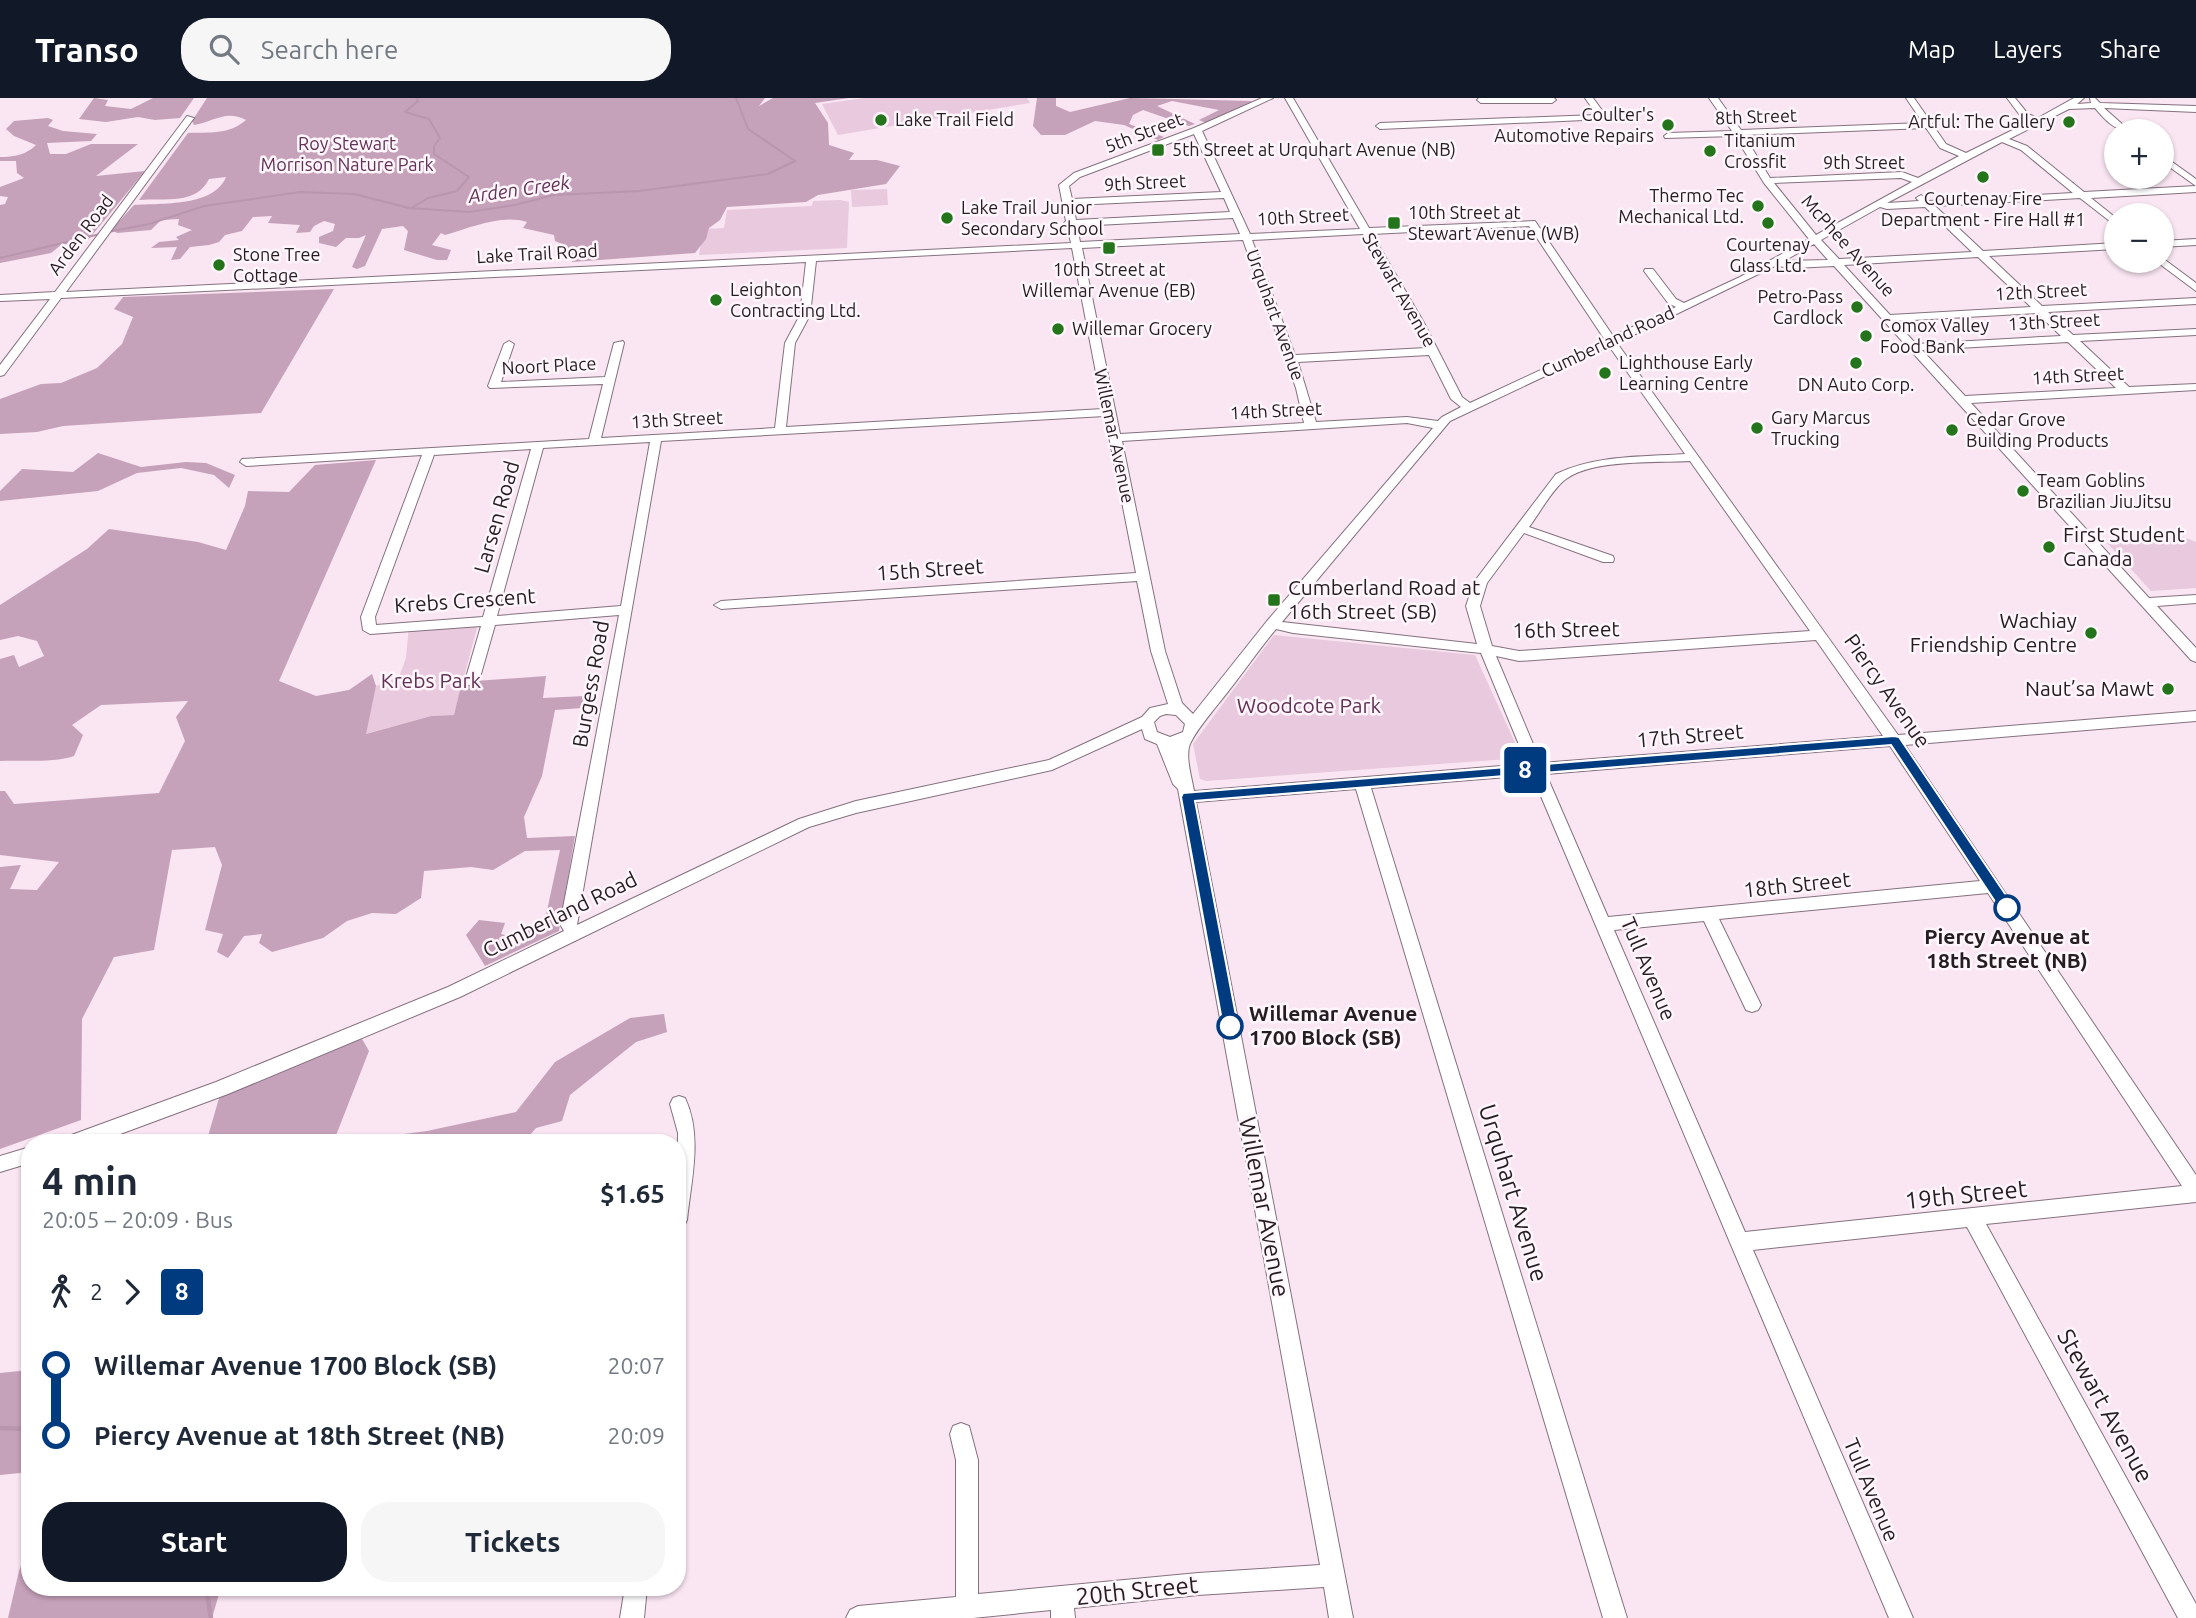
<!DOCTYPE html>
<meta charset="utf-8">
<style>
body{margin:0;font-family:Ubuntu,sans-serif;background:#f6f6f7;color:#1f2937;height:100vh;display:flex;flex-direction:column;font-size:26px;white-space:nowrap}
*{box-sizing:border-box;margin:0}
p{font-size:23px;color:#747a83}
.icon{flex:none;width:38px;height:38px;fill:none;stroke:currentColor;stroke-width:2;stroke-linecap:round;stroke-linejoin:round}
.map{position:relative;flex:1;overflow:hidden}
.panel{position:absolute;left:21px;top:1036px;width:665px;height:462px;display:flex;flex-direction:column;background:#fff;border-radius:28px;box-shadow:0 2px 5px #0004}
.panel>*{flex:none}
.badge{padding:0 14px;border-radius:5px;font-size:24px;line-height:46px}
.tools{position:absolute;left:2104px;top:21px;display:grid;gap:14px}
.tools a{display:grid;place-items:center;width:70px;height:70px;border-radius:50%;background:#fff;box-shadow:0 2px 5px #0004;font-size:35px}
.map>.badge{position:absolute;translate:-50% -50%;box-shadow:0 0 0 4px #fff}
.legs{display:flex;align-items:center;gap:10px;height:77px;padding:0 21px;font-size:23px}
.legs p{margin-inline-start:auto}
.head{display:flex;align-items:center;justify-content:space-between;height:119px;padding:0 21px}
h1{font-size:38px;font-weight:700;line-height:52px}
.cta{display:flex;gap:14px;margin-top:auto;padding:14px 21px}
.cta a{flex:1;height:80px;border-radius:28px;background:#111827;color:#fff;font-size:28px;font-weight:700;line-height:80px;text-align:center}
.cta a+a{background:#f6f6f7;color:#1f2937}
ul{padding:0 21px;list-style:none}
li{display:flex;align-items:center;gap:24px;height:70px;font-size:26px}
li i{display:grid;place-items:center;width:10px;height:100%;margin:0 9px;background:currentColor}
li i::after{content:'';width:18px;height:18px;margin:-9px;border:5px solid;border-radius:50%;background:#fff}
li p{margin-inline-start:auto}
li:first-child i{background:linear-gradient(#0000 50%,currentColor 0)}
li:last-child i{background:linear-gradient(currentColor 50%,#0000 0)}
header{display:flex;align-items:center;gap:42px;box-sizing:border-box;height:98px;padding:0 35px;background:#111827;color:#fff}
header strong{font-size:33px}
nav{display:flex;gap:38px;margin-inline-start:auto;font-size:24px}
.search{width:490px;height:63px;background:#f6f6f7;display:flex;align-items:center;gap:18px;box-sizing:border-box;padding:0 24px;border-radius:28px;color:#747a83;font-size:26px}
.map>svg:first-child{display:block}
.green{fill:#e8c9de}
.forest{fill:#c5a1ba}
.lines{fill:none;stroke-linecap:round;stroke-linejoin:round}
.stream-far1{stroke:#b996ae;stroke-width:2}
.stream{stroke:#b996ae;stroke-width:4.5}
.minor-casing{stroke:#84717e;stroke-width:2}
.minor{fill:#fff;fill-rule:evenodd}
.line-1{fill:#003b80;stroke:#fff;stroke-width:2}
.poi-dot{fill:#24741c;stroke:#fff6fc;stroke-width:2.5}
.stop-1-dot{fill:#fff;stroke:#003b80;stroke-width:3.5}
.labels{text-anchor:middle;stroke-width:5;stroke-linejoin:round;paint-order:stroke}
.far-poi-label{font-size:18px;fill:#241d22;stroke:#fff6fc;text-anchor:start}
.far-street-label{font-size:18px;fill:#241d22;stroke:#fff6fc}
.far-park-label{font-size:18px;fill:#623255;stroke:#fff6fc}
.far-water-label{font-size:19px;font-style:italic;fill:#633356;stroke:#fff6fc}
.street-label{font-size:21px;fill:#241d22;stroke:#fff6fc}
.poi-label{font-size:21px;fill:#241d22;stroke:#fff6fc;text-anchor:start}
.park-label{font-size:21px;fill:#623255;stroke:#fff6fc}
.stop-label{font-size:21px;font-weight:bold;fill:#241d22;stroke:#fff6fc}
.near-street-label{font-size:24px;fill:#241d22;stroke:#fff6fc}
</style>
<header>
<strong>Transo</strong>
<div class="search"><svg class="icon" aria-label="search" viewBox="0 0 24 24"><circle cx="10" cy="10" r="6"/><path d="M15 15l6 6"/></svg>Search here</div>
<nav><a>Map</a><a>Layers</a><a>Share</a></nav>
</header>
<div class="map">
<svg width="2196" height="1520" viewBox="0 0 2196 1520">
<rect width="100%" height="100%" fill="#fae5f3"/>
<!-- green -->
<path class="green" d="M864 0H1027L1030 5 838 37 822 6Z
M887 91 888 107 852 109 851 92Z
M840 102 849 104 847 150 699 157 704 131 724 130 727 112 812 108 813 103Z
M2181 438 2196 444V490L2151 493 2107 445Z
M478 526 454 617 431 618 365 636 376 588 399 579 406 560 409 527Z
M1274 537 1475 557 1522 660 1206 683 1200 681 1193 646Z"/>
<!-- forest -->
<path class="forest" d="M94 0 108 2 105 8 131 11 153 0H194L180 20 155 22 138 19 106 24 79 21Z
M207 0H765L759 8 773 0H849L815 5 828 25 829 47 854 55 849 62H877L900 68 886 86 818 97 806 104 727 109 720 122 709 130 706 141 695 155 572 164 567 148 555 143 554 137 523 130 527 124C500 116 471 130 445 137L441 135 432 147 451 152 447 162H437L404 152 408 133 403 128 382 131 365 168 357 171 352 169 366 137 359 140H346L336 149 319 145V139L333 133 335 126 324 123 314 128 310 134 296 135 300 127 268 125 272 118 253 119 242 133 225 137 219 144 209 147 190 149 180 161 171 162 177 149 151 150 159 144 179 142 176 139 192 132 178 127 179 121 161 122 151 132 117 135 112 131 134 107C161 105 214 109 226 79L209 81C196 107 166 100 139 102L188 35C209 34 229 37 246 22 226 11 213 24 194 27L192 23Z
M1037 0H1056V8L1070 14 1130 0 1253 3 1206 25 1199 22 1219 12 1172 3 1157 8 1195 26 1189 28 1143 12 1133 17 1129 26 1164 39 1158 42 1124 27 1095 23 1065 37H1041L1033 28Z
M48 20 53 22 48 28 63 33 97 36 91 43 47 45 50 56H66L91 46H138L96 78 145 73 88 142 61 147 51 155 0 165V107L5 106 8 99 0 98V89L24 80 17 75 16 63H0V59C14 59 26 57 36 47L14 38 6 31 14 23Z
M334 191 261 315 63 328 37 334 0 336V301L41 286 61 285 97 270 122 246 133 219 114 211 123 199Z
M98 355 141 369 186 364 206 365 235 377 229 390 214 377 181 370 137 375 98 393 0 403V393L22 371 73 374Z
M376 362 279 583 316 598 349 592 372 576 376 588 366 636 431 618 454 617 462 584 546 578 543 600 585 598 582 610 555 612 542 678 524 719 527 740 575 738 559 833 485 868 466 837 479 822 505 825 501 836 513 839 545 822 560 752 525 753 493 772 471 769 424 773 421 800 396 816 372 815 347 823 323 840 272 854 259 845 262 836 244 838 228 860 217 854 223 836 205 832 222 767 215 749 172 752 154 852 114 859 82 921 81 1022 0 1051V769L21 767 10 791 37 792 59 764 0 757V693H5L14 706 159 695 185 643 176 619 188 603 101 607 72 627 83 637 74 658C54 665 22 662 0 663V561L14 557 19 569 44 558 37 543 18 538 0 542V507L87 451 109 431 198 444 226 452 245 408 248 393 289 394 315 367Z
M664 916 667 934 636 944 570 997 562 1023 536 1030 523 1045H335L427 1033 516 1014 555 964 630 920Z
M358 934 369 953 333 1045H206L222 990Z
M30 1272V1374L0 1377V1275Z
M30 1442V1489H221L212 1520H8L19 1473Z"/>
<g class="lines">
<!-- stream-far1 -->
<path class="stream-far1" d="M736 0 748 31 795 63
M413 109 428 100 457 93 469 79 434 56V48L440 40 429 21 405 14 418 3 417 0
M108 134 149 126 204 108 300 94 354 96 409 110 469 114 515 107 554 97 639 93 768 76 795 63
M0 160 100 136"/>
<!-- stream -->
<path class="stream" d="M0 1330 30 1331
M206 1489 211 1520"/>
<!-- minor casing -->
<g class="minor-casing">
<path id="minor" d="M1262 0H1273L1202 33 1250 136 1360 131 1285 0H1293L1369 130 1535 123 1613 238 1676 209 1668 205 1644 173 1645 171H1653L1676 201 1684 205 1740 179 1809 141 1764 85 1735 38 1665 40 1664 38 1668 35 1732 33 1709 0H1718L1741 32 1923 25 1906 0H1914L1946 46 1966 55 2031 23 2022 20 2007 0H2015L2028 16 2038 20 2074 0H2084L2077 6 2091 5 2090 0H2095L2100 5 2196 8V14L2104 10 2130 33C2115 33 2105 22 2095 10L2069 11 2009 41 2027 48 2084 94 2196 88V94L2091 100 2116 120V128L2080 100 1935 108 1983 153 2116 145V151L1989 158 2042 208 2196 200V206L2048 214 2073 237 2196 231V237L2080 243 2129 289 2196 286V292L1971 305 2149 500 2196 497V505L2157 508 2196 550V564L2191 562 1834 168 1794 170 1775 168 1617 245 1898 637 2196 613V623L1905 647 2196 1077V1104L1986 1126 2196 1506V1520H2178L1967 1129 1753 1152 1913 1520H1889L1532 677 1371 690 1627 1520H1603L1356 691 1196 704 1353 1520H1329L1324 1489 1198 1497 1074 1510 1075 1520H1051V1512L973 1520H846L850 1512 858 1508 956 1499V1362L950 1336 953 1328 961 1325 969 1328 978 1362V1496L1198 1475 1320 1467 1178 691 1173 686 1157 646 1145 641 1142 631 1052 672 856 715 809 729 460 899 228 996 96 1045H64L66 1039 216 984 448 889 564 833 560 826 619 517 495 527 479 583 472 588 467 586 465 583 481 528 370 536 363 532 361 519 422 357 246 368 240 364 242 361 589 341 603 286 490 290 488 288 504 246 509 243 514 246 501 284 605 279 614 245 623 243 624 245 601 340 775 330 785 245 800 217 806 164 61 200 4 277 0 278V267L50 201 0 203V197L55 194 187 18 194 20 66 194 1071 145 1067 127 1064 125 1066 123 1059 87 1074 75 1194 30ZM1926 30 1940 50 1959 58 1918 80 1902 74 1770 80 1744 37ZM1194 36 1221 94 1072 101 1069 88 1080 79ZM2002 44 2021 52 2073 95 1929 103 1921 97 1916 100 1919 103 1887 105ZM1901 80 1912 84 1816 137 1774 85ZM1224 100 1230 114 1076 122 1073 107ZM1880 109 1887 111 1925 109 1972 154 1839 161 1821 142ZM1233 120 1240 136 1080 144 1077 128ZM1529 128 1605 242 1470 305 1462 299 1423 223 1372 136ZM1363 136 1426 250 1295 257 1252 142ZM1243 142 1296 290 1304 325 1120 336 1082 150ZM1814 146 1828 162 1784 163ZM1072 150 1103 311 786 329 795 245 810 217 816 163ZM1978 159 2031 209 1890 217 1844 167ZM2037 215 2061 238 1916 246 1895 223ZM2068 244 2116 290 1965 298 1922 252ZM1609 248 1685 356C1641 359 1596 357 1556 376L1474 484 1466 508 1477 546 1282 524 1450 323ZM1429 257 1451 301 1461 309 1442 319 1438 323 1407 319 1316 324 1298 264ZM1105 318 1136 475 721 503 714 507 721 511 1137 483 1151 553 1168 606 1150 610 1142 619 1049 662 856 703 799 721 577 827 661 343ZM1407 325 1433 330 1267 523 1193 616 1182 605 1165 553 1122 343ZM650 344 621 508 497 518 543 350ZM531 351 483 519 376 527 375 519 434 357ZM1690 363 1810 533 1519 553 1492 548 1480 508 1487 485 1524 435 1603 464H1613L1614 461 1613 458 1529 429C1539 416 1553 390 1566 381 1593 361 1656 365 1690 363ZM1276 531 1293 535 1481 555 1527 666 1194 693C1192 680 1184 656 1191 644 1198 630 1209 618 1219 605 1239 581 1256 555 1276 531ZM1816 542 1883 638 1541 665 1496 558 1519 563ZM1166 616 1176 617 1185 626 1183 634 1170 639 1157 634 1154 624 1160 618ZM1890 648 1980 783 1608 819 1546 676ZM1988 795 2182 1088 1745 1134 1614 832 1704 823 1746 912 1752 914 1758 912 1761 907 1719 821Z
M1479 0H1554L1556 2 1552 5H1481L1477 2Z
M1585 0H1593L1607 19 1606 21 1380 31 1376 28 1380 25 1597 17Z
M2161 56 2196 81V88L2161 63Z
M2196 141V147L2161 149V143Z
M2161 159 2196 185V193L2157 164 2161 163Z
M679 998 685 1000C703 1038 691 1082 687 1122L684 1128 677 1131 678 1035 670 1006 673 1000Z
M30 1049V1065L0 1074V1058Z
M625 1489H647L644 1520H620Z"/>
</g>
<!-- minor -->
<use href="#minor" class="minor"/>
</g>
<!-- line-1 -->
<path class="line-1" d="M1894 638 1899 639 2012 806V814H2002L1891 647 1195 703 1238 928 1230 935 1223 928 1181 699 1183 695Z"/>
<!-- markers -->
<g class="poi-dot">
<circle cx="881" cy="22" r="7"/>
<circle cx="2069" cy="24" r="7"/>
<circle cx="1668" cy="27" r="7"/>
<rect x="1151" y="45" width="14" height="14" rx="3.5"/>
<circle cx="1710" cy="53" r="7"/>
<circle cx="1983" cy="79" r="7"/>
<circle cx="1758" cy="108" r="7"/>
<circle cx="947" cy="120" r="7"/>
<rect x="1387" y="118" width="14" height="14" rx="3.5"/>
<circle cx="1768" cy="125" r="7"/>
<rect x="1102" y="143" width="14" height="14" rx="3.5"/>
<circle cx="219" cy="167" r="7"/>
<circle cx="716" cy="202" r="7"/>
<circle cx="1857" cy="209" r="7"/>
<circle cx="1058" cy="231" r="7"/>
<circle cx="1866" cy="238" r="7"/>
<circle cx="1856" cy="265" r="7"/>
<circle cx="1605" cy="275" r="7"/>
<circle cx="1757" cy="330" r="7"/>
<circle cx="1952" cy="332" r="7"/>
<circle cx="2023" cy="393" r="7"/>
<circle cx="2049" cy="449" r="7"/>
<rect x="1267" y="495" width="14" height="14" rx="3.5"/>
<circle cx="2091" cy="535" r="7"/>
<circle cx="2168" cy="591" r="7"/>
</g>
<g class="stop-1-dot">
<circle cx="2007" cy="810" r="12"/>
<circle cx="1230" cy="928" r="12"/>
</g>
<g class="labels">
<!-- far-poi labels -->
<g class="far-poi-label">
<text x="1654" y="23" text-anchor="end">Coulter's<tspan x="1654" dy="21">Automotive Repairs</tspan></text>
<text x="895" y="28">Lake Trail Field</text>
<text x="2055" y="30" text-anchor="end">Artful: The Gallery</text>
<text x="1724" y="49">Titanium<tspan x="1724" dy="21">Crossfit</tspan></text>
<text x="1172" y="58">5th Street at Urquhart Avenue (NB)</text>
<text x="1744" y="104" text-anchor="end">Thermo Tec<tspan x="1744" dy="21">Mechanical Ltd.</tspan></text>
<text x="1983" y="107" text-anchor="middle">Courtenay Fire<tspan x="1983" dy="21">Department - Fire Hall #1</tspan></text>
<text x="961" y="116">Lake Trail Junior<tspan x="961" dy="21">Secondary School</tspan></text>
<text x="1408" y="121">10th Street at<tspan x="1408" dy="21">Stewart Avenue (WB)</tspan></text>
<text x="1768" y="153" text-anchor="middle">Courtenay<tspan x="1768" dy="21">Glass Ltd.</tspan></text>
<text x="233" y="163">Stone Tree<tspan x="233" dy="21">Cottage</tspan></text>
<text x="1109" y="178" text-anchor="middle">10th Street at<tspan x="1109" dy="21">Willemar Avenue (EB)</tspan></text>
<text x="730" y="198">Leighton<tspan x="730" dy="21">Contracting Ltd.</tspan></text>
<text x="1843" y="205" text-anchor="end">Petro-Pass<tspan x="1843" dy="21">Cardlock</tspan></text>
<text x="1880" y="234">Comox Valley<tspan x="1880" dy="21">Food Bank</tspan></text>
<text x="1072" y="237">Willemar Grocery</text>
<text x="1619" y="271">Lighthouse Early<tspan x="1619" dy="21">Learning Centre</tspan></text>
<text x="1856" y="293" text-anchor="middle">DN Auto Corp.</text>
<text x="1771" y="326">Gary Marcus<tspan x="1771" dy="21">Trucking</tspan></text>
<text x="1966" y="328">Cedar Grove<tspan x="1966" dy="21">Building Products</tspan></text>
<text x="2037" y="389">Team Goblins<tspan x="2037" dy="21">Brazilian JiuJitsu</tspan></text>
</g>
<!-- far-street labels -->
<g class="far-street-label">
<text transform="translate(1756 19) rotate(-2)" y="6">8th Street</text>
<text transform="translate(1144 35) rotate(-21)" y="6">5th Street</text>
<text x="1864" y="71">9th Street</text>
<text transform="translate(1145 85) rotate(-3)" y="6">9th Street</text>
<text transform="translate(1303 119) rotate(-3)" y="6">10th Street</text>
<text transform="translate(81 137) rotate(-53)" y="6">Arden Road</text>
<text transform="translate(1848 148) rotate(48)" y="6">McPhee Avenue</text>
<text transform="translate(537 156) rotate(-3)" y="6">Lake Trail Road</text>
<text transform="translate(1399 192) rotate(60)" y="6">Stewart Avenue</text>
<text transform="translate(2041 194) rotate(-3)" y="6">12th Street</text>
<text transform="translate(1275 217) rotate(70)" y="6">Urquhart Avenue</text>
<text transform="translate(2054 224) rotate(-3)" y="6">13th Street</text>
<text transform="translate(1608 244) rotate(-25)" y="6">Cumberland Road</text>
<text transform="translate(549 268) rotate(-3)" y="6">Noort Place</text>
<text transform="translate(2078 278) rotate(-3)" y="6">14th Street</text>
<text transform="translate(1276 313) rotate(-3)" y="6">14th Street</text>
<text transform="translate(677 322) rotate(-3)" y="6">13th Street</text>
<text transform="translate(1114 338) rotate(78)" y="6">Willemar Avenue</text>
</g>
<!-- far-park labels -->
<g class="far-park-label">
<text x="347" y="52">Roy Stewart<tspan x="347" dy="21">Morrison Nature Park</tspan></text>
</g>
<!-- far-water labels -->
<g class="far-water-label">
<text transform="translate(519 91) rotate(-8)" y="7">Arden Creek</text>
</g>
<!-- street labels -->
<g class="street-label">
<text transform="translate(497 419) rotate(-74)" y="7">Larsen Road</text>
<text transform="translate(930 472) rotate(-4)" y="7">15th Street</text>
<text transform="translate(465 503) rotate(-4)" y="7">Krebs Crescent</text>
<text transform="translate(1566 532) rotate(-1)" y="7">16th Street</text>
<text transform="translate(591 586) rotate(-80)" y="7">Burgess Road</text>
<text transform="translate(1887 593) rotate(55)" y="7">Piercy Avenue</text>
<text transform="translate(1690 638) rotate(-5)" y="7">17th Street</text>
<text transform="translate(1797 787) rotate(-6)" y="7">18th Street</text>
<text transform="translate(560 817) rotate(-26)" y="7">Cumberland Road</text>
<text transform="translate(1648 871) rotate(67)" y="7">Tull Avenue</text>
<text transform="translate(1871 1392) rotate(67)" y="7">Tull Avenue</text>
</g>
<!-- poi labels -->
<g class="poi-label">
<text x="2063" y="444">First Student<tspan x="2063" dy="24">Canada</tspan></text>
<text x="1288" y="497">Cumberland Road at<tspan x="1288" dy="24">16th Street (SB)</tspan></text>
<text x="2077" y="530" text-anchor="end">Wachiay<tspan x="2077" dy="24">Friendship Centre</tspan></text>
<text x="2154" y="598" text-anchor="end">Naut’sa Mawt</text>
</g>
<!-- park labels -->
<g class="park-label">
<text x="431" y="590">Krebs Park</text>
<text x="1309" y="615">Woodcote Park</text>
</g>
<!-- stop labels -->
<g class="stop-label">
<text x="2007" y="846">Piercy Avenue at<tspan x="2007" dy="24">18th Street (NB)</tspan></text>
<text x="1249" y="923" text-anchor="start">Willemar Avenue<tspan x="1249" dy="24">1700 Block (SB)</tspan></text>
</g>
<!-- near-street labels -->
<g class="near-street-label">
<text transform="translate(1513 1095) rotate(73)" y="8">Urquhart Avenue</text>
<text transform="translate(1966 1097) rotate(-6)" y="8">19th Street</text>
<text transform="translate(1264 1109) rotate(79)" y="8">Willemar Avenue</text>
<text transform="translate(2105 1308) rotate(61)" y="8">Stewart Avenue</text>
<text transform="translate(1137 1493) rotate(-6)" y="8">20th Street</text>
</g>
</g>
</svg>
<div class="tools">
<a>+</a>
<a>−</a>
</div>
<b class="badge" style="left:1525px;top:672px;background:#003b80;color:#fff">8</b>
<section class="panel">
<div class="head"><div><h1>4 min</h1><p>20:05 – 20:09 · Bus</p></div><b>$1.65</b></div>
<div class="legs"><svg class="icon" aria-label="walk" viewBox="0 0 24 24"><circle cx="13" cy="4" r="2"/><path d="M13 8l-2 6 4 7M11 14l-3 7M7 12l3-4h3l4 4"/></svg>2<svg class="icon" aria-label="forward" viewBox="0 0 24 24"><path d="M9 5l7 7-7 7"/></svg><b class="badge" style="background:#003b80;color:#fff">8</b></div>
<ul>
<li><i style="color:#003b80"></i><b>Willemar Avenue 1700 Block (SB)</b><p>20:07</p></li>
<li><i style="color:#003b80"></i><b>Piercy Avenue at 18th Street (NB)</b><p>20:09</p></li>
</ul>
<div class="cta"><a>Start</a><a>Tickets</a></div>
</section>
</div>
